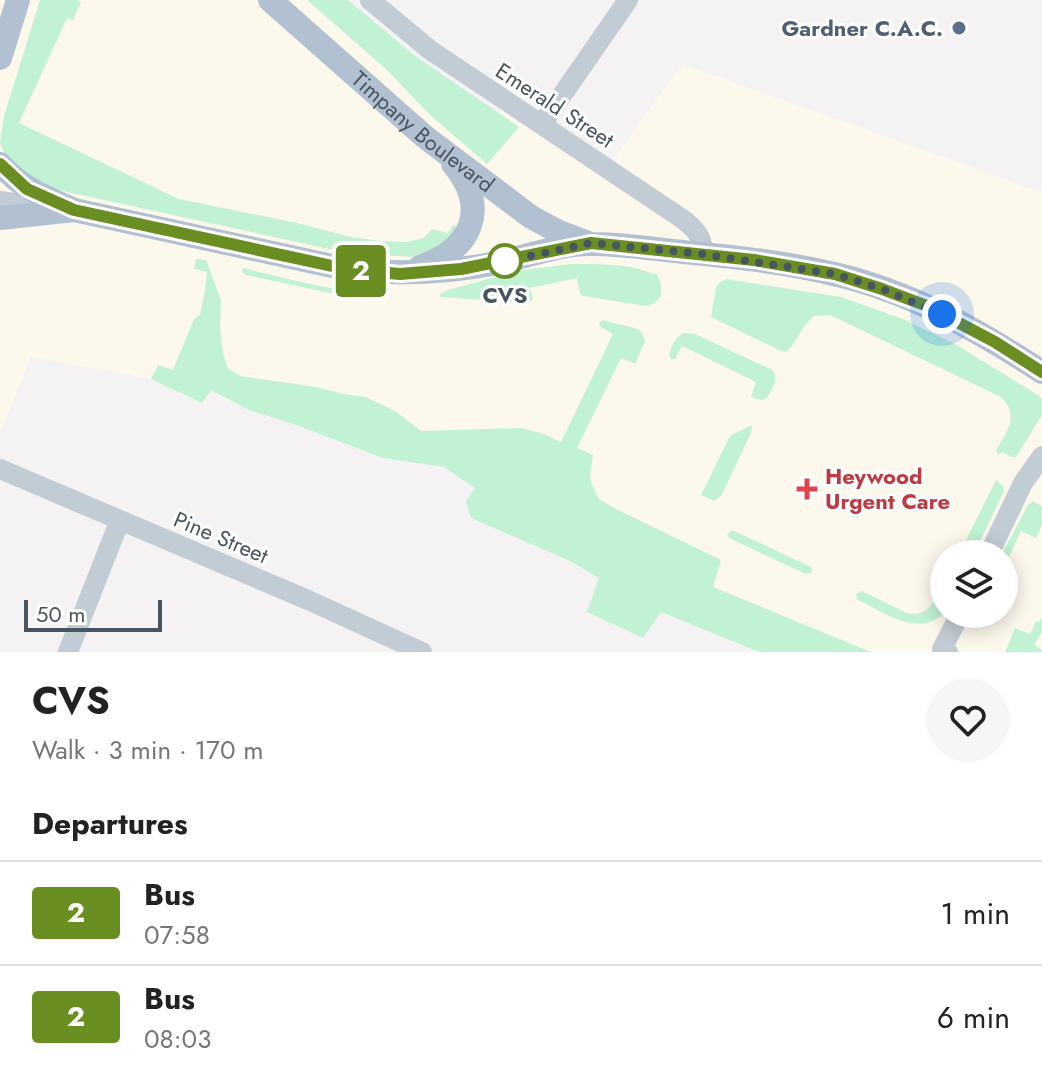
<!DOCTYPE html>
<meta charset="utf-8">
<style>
body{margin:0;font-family:Jost,sans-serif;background:#f6f6f6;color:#222;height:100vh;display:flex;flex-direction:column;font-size:30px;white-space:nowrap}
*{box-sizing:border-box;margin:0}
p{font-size:26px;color:#767676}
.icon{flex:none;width:44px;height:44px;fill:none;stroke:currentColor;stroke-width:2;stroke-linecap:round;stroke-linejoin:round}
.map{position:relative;height:652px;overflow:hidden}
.panel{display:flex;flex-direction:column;background:#fff;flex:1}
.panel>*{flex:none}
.badge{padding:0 16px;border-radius:6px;font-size:28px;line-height:52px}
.tools{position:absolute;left:930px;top:540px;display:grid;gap:16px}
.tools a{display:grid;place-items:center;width:88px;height:88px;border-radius:50%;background:#fff;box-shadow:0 4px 20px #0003;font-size:40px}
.scale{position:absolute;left:24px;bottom:20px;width:138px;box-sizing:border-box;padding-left:8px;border:4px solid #485560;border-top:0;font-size:22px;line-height:28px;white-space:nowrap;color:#485560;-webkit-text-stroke:6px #fff;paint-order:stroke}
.you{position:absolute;width:40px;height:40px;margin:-20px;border:6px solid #fff;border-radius:50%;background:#1a73e8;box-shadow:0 0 0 12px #1a73e833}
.map>.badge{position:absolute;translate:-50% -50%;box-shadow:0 0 0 4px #fff}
h2{padding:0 32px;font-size:30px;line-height:72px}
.round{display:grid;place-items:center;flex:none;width:84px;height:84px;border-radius:42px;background:#f6f6f6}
.overview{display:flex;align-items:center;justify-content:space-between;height:136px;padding:0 32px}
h1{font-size:38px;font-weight:700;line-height:60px}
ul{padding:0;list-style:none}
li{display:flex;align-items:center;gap:24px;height:104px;padding:0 32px;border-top:2px solid #e0e0e0}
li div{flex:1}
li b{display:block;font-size:30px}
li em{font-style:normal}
li .badge{min-width:88px;font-weight:700;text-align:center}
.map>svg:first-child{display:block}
.commercial{fill:#fdf8ec;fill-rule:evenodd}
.green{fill:#c0f2d3}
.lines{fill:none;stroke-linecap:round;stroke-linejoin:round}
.minor{stroke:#c2ccd4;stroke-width:20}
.major{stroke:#b1c1d1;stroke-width:24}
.line-casing{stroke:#fff;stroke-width:18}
.line{stroke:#6b8e23;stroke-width:12}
.walk{stroke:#485560;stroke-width:8;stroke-dasharray:0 14.4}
.service-dot{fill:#5c6f8a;stroke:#fff;stroke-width:3}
.stop-dot{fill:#fff;stroke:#6b8e23;stroke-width:4}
.health-dot{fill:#e0444e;stroke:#fff;stroke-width:3}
.labels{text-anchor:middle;stroke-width:6;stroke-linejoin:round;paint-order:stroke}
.service-label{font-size:22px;font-weight:bold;fill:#4e5e75;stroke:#fff;text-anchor:end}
.street-label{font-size:22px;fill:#485560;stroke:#fff}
.stop-label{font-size:22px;font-weight:bold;fill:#485560;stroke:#fff}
.health-label{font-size:22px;font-weight:bold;fill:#be3a42;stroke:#fff;text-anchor:start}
</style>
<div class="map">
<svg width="1042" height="652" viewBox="0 0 1042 652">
<rect width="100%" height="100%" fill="#f4f2f2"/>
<!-- commercial -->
<path class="commercial" d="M0 0H324L483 132 507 102 606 166 617 154 682 64 1038 191 1042 188V652H759L661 612 643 638 587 612 599 578 568 560 471 518 466 501 475 488 444 467 383 458 299 426 249 410 211 390 202 403 151 379 31 357 0 434ZM944 554H1004V614H944Z"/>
<!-- green -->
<path class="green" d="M40 0H78L81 2 73 20 67 18 19 123 179 199 297 223 351 237 381 241 406 242 424 238 432 229 448 233 453 225 457 226 451 241 418 257 375 255 329 249 35 185 7 162 0 142 4 116Z
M307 0H348L415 56 519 127 487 164 430 115 387 70Z
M196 259 206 260 221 300 220 327 223 354 228 369 241 376 316 387 343 394 366 397 395 411 421 431 521 428 541 433 561 442 613 334 601 327 599 323 603 320 638 329 642 333 645 341 635 364 621 358 577 448 593 455 590 475 592 485 599 499 616 509 721 560 713 587 871 652H759L661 612 643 638 587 612 599 578 568 560 471 518 466 501 475 488 444 467 383 458 299 426 249 410 211 390 202 403 151 379 158 365 173 370 194 319 200 315 205 290 207 272 194 269Z
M570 264C596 264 629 263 653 274L656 273C664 287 665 302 646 306L583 296 580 294 577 278 530 288 533 299 529 303 440 297V294L448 290 517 271Z
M243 268C288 279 333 291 379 294L381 297 375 300 344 296 246 275 242 272Z
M726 279 841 297 903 319 955 344 1038 395 1042 399V415L1016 457H1012L1002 452 999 455 996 451C1006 432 1022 414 999 396L830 315 814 316C800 327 797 343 786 352L779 350 711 317 716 287 719 283Z
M684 333 695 334 772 370C780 378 772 389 767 398L761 400 751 397 756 382 682 346 675 359H671L669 355C672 345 674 338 684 333Z
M752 425 751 433 721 496 714 501 701 495 730 436Z
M996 480 1003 486 1004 491 974 554H959Z
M1033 501 1042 506V525L1036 538 1021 531 1004 567V554H1002L1028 505Z
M732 530 809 566 812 568 811 573 806 574 731 539 727 535Z
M944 583V613C918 638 886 613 860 601L857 599 856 594 862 591 907 613C928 618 936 600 944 583Z
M1042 617V632L1034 645 1042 650V652H1005L1015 628 1030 634 1036 621 1039 622Z"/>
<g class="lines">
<!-- minor -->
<path class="minor" d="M370 0 430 50 684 220C696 230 704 238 702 254
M542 124 628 0
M0 201 44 207
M0 469 308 600 422 652
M989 554 1023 483 1042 456
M68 652 120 520
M948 652 942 649 960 614"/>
<!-- major -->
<g class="major">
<path id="s1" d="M270 0 425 137 531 217 559 232 588 243"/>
<path d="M0 58 18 0"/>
<path d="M0 164C20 187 44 197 72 209"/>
<path d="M0 218 74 210 346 269C397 275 446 273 497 263 525 257 564 243 592 244 622 244 653 249 683 252 733 257 785 262 834 274 909 291 978 330 1042 372"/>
<path d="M420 267C472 249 490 209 453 164"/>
</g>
</g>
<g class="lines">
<!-- line casing -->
<g class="line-casing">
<path id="line" d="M0 164 27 189 74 210 346 269 400 274 461 269 591 243 754 260 835 274 882 289 927 306 995 342 1042 372"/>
</g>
<!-- line -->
<use href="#line" class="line"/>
<!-- walk -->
<path class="walk" d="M505 261 497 263 591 243 702 254 835 274 882 289 942 314"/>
</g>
<!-- markers -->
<circle class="service-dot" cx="959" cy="28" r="8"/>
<circle class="stop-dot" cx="505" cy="261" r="16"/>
<path class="health-dot" d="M803 477h8v8h8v8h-8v8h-8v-8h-8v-8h8z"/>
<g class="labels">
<!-- service labels -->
<g class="service-label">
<text x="943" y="36">Gardner C.A.C.</text>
</g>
<!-- street labels -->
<g class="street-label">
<text transform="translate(555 105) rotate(33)" y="8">Emerald Street</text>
<text dy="8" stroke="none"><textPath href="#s1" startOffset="202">Timpany Boulevard</textPath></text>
<text transform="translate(221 537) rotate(23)" y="8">Pine Street</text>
</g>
<!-- stop labels -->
<g class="stop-label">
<text x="505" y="303">CVS</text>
</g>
<!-- health labels -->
<g class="health-label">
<text x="825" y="484">Heywood<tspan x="825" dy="25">Urgent Care</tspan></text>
</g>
</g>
</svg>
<div class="tools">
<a><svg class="icon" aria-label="layers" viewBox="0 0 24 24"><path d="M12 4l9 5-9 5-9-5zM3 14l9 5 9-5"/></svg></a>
</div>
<div class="scale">50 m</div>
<div class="you" style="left:942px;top:314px"></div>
<b class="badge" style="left:361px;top:271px;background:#6b8e23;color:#fff">2</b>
</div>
<section class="panel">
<div class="overview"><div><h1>CVS</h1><p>Walk · 3 min · 170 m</p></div><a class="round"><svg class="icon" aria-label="heart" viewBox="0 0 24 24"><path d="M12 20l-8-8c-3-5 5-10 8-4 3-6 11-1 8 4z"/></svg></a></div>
<h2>Departures</h2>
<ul>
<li><span class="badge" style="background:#6b8e23;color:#fff">2</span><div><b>Bus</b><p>07:58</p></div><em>1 min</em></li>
<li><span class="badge" style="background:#6b8e23;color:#fff">2</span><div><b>Bus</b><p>08:03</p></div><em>6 min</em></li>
</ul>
</section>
